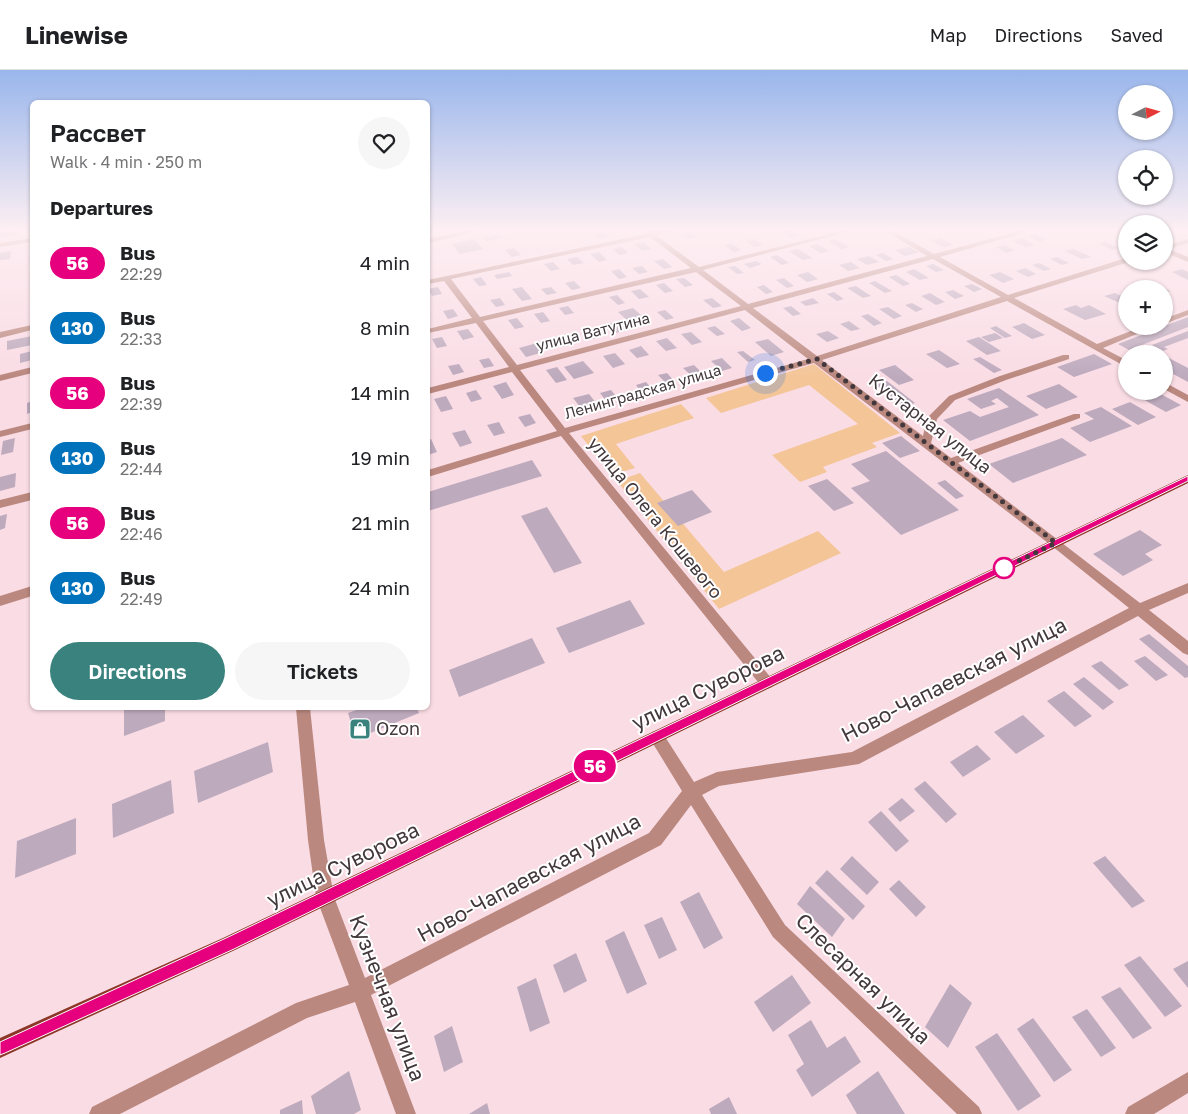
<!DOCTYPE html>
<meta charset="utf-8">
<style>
body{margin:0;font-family:"Golos Text",sans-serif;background:#f6f6f6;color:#202124;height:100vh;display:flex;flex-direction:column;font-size:19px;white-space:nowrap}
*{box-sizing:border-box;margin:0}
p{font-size:16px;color:#757577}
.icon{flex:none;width:28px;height:28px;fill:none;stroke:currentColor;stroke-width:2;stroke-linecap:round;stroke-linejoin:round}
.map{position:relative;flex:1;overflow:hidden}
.details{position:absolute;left:30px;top:30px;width:400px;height:610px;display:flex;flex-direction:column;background:#fff;border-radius:8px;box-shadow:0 1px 4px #0004}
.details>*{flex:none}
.badge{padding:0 10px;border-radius:16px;font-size:18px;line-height:32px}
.needle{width:32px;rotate:84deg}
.buttons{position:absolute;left:1118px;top:15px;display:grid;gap:10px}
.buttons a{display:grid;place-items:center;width:55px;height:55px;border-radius:50%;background:#fff;box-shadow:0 1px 4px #0004;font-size:25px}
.you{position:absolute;width:25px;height:25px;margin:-12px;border:4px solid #fff;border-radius:50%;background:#1a73e8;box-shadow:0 0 0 8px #1a73e833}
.map>.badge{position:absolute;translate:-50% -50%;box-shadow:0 0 0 2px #fff}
h2{padding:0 20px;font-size:19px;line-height:45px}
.round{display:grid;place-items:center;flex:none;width:52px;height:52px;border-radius:26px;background:#f6f6f6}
.summary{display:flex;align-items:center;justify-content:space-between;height:85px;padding:0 20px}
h1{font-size:24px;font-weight:600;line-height:38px}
.button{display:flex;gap:10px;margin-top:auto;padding:10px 20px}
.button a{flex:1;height:58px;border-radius:30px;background:#3a827e;color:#fff;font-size:20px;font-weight:600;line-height:58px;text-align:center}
.button a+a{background:#f6f6f6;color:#202124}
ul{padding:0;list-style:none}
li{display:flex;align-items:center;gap:15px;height:65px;padding:0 20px}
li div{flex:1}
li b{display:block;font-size:19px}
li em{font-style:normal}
li .badge{min-width:55px;font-weight:700;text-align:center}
header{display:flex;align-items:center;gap:30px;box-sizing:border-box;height:70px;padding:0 25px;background:#fff;border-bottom:1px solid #e0e0e0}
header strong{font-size:24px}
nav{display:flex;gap:28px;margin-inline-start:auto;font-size:18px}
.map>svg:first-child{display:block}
.green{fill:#f4c597}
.building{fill:#bdaabd}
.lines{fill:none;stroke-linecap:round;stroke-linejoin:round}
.minor{fill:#ba887e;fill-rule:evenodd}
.major{fill:#8c3727;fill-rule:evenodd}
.line{fill:#e6007e;stroke:#fff}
.walk{stroke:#43383b;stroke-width:5;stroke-dasharray:0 9}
.stop-dot{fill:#fff;stroke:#e6007e;stroke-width:2.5}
.labels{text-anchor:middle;stroke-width:4;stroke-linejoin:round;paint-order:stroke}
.far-street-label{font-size:15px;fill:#43383b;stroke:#fff}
.street-label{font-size:18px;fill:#43383b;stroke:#fff}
.poi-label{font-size:18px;fill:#43383b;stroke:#fff;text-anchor:start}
.near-street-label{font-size:21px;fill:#43383b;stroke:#fff}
</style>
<header>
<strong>Linewise</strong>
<nav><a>Map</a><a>Directions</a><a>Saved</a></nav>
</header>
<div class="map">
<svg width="1188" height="1044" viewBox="0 0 1188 1044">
<rect width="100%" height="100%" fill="#fadce5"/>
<!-- green -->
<path class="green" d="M814 294 900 363 872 373 877 377 823 397 827 402 800 412 772 385 858 354 809 315 721 343 706 328Z
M681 334 694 348 616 374 635 398 612 405 581 366Z
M640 403 724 502 818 461 841 483 719 539 617 411Z"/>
<!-- building -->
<path class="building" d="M15 161V165L0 168V162Z
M787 161H792L800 165 790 168 781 162Z
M604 162 609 167 599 169 593 164Z
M690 162 697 167 686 169 679 164Z
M499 163 503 168 486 171 483 167Z
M1036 164 1047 169 1039 172 1028 166Z
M940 168 953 175 943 177 931 171Z
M1021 168 1035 175 1026 177 1012 171Z
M474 169 483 179 460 184 452 174Z
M754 169 763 175 754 177 746 171Z
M835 169 849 177 841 179 828 171Z
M643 172 651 179 642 181 634 174Z
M1105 172 1119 178 1113 180 1099 174Z
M731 173 741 180 734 182 724 175Z
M817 174 829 181 821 183 809 176Z
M1004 175 1014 180 1007 183 996 177Z
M622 177 628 183 619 185 613 179Z
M909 177 919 182 905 186 895 180Z
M514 178 521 185 512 187 505 180Z
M798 179 812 188 803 190 789 181Z
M1074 179 1091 187 1082 189 1065 181Z
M11 181 10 189 0 190V183Z
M599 182 607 190 599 192 590 184Z
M883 183 893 189 886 191 876 185Z
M777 185 789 193 782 195 770 187Z
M869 186 879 192 867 195 857 189Z
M577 187 584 193 573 195 567 189Z
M1057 187 1069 193 1062 195 1050 189Z
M663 189 672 197 664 199 654 191Z
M756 191 762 194 750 198 744 194Z
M553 192 560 199 551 201 544 194Z
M851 192 860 198 848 201 839 195Z
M1039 193 1051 199 1044 201 1032 195Z
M933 194 944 200 936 202 926 196Z
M642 196 648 202 639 204 632 198Z
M735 196 744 203 737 204 728 197Z
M1025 198 1036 204 1028 207 1016 201Z
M619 199 627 207 619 209 611 201Z
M914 199 929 208 920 210 906 202Z
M1182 199 1188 202V210L1172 202Z
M509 202 512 206 497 209 494 205Z
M808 202 818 209 807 212 797 205Z
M1000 202 1014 209 1003 213 989 205Z
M896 205 910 214 903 216 889 207Z
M481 207 487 215 479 216 473 209Z
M684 208 693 215 685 217 676 209Z
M784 208 794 216 787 218 776 210Z
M574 211 581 218 572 220 565 213Z
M875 211 892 221 885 223 869 213Z
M1150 211 1166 219 1171 221 1164 223V219H1149L1140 214Z
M664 213 673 221 665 223 656 215Z
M972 214 982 219 974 222 964 216Z
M764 215 773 222 766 224 757 217Z
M856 216 871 226 863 228 847 218Z
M438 217 442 224 432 226 428 219Z
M522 217 532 229 522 231 512 219Z
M551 217 557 223 547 225 541 219Z
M640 219 649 227 639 229 631 221Z
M953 220 964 226 955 229 945 222Z
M834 222 844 229 837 231 827 224Z
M930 223 945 232 936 235 921 226Z
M1115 223 1126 228V236L1104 226Z
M617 225 625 233 618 235 609 227Z
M500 228 505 235 496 237 490 230Z
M712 228 722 236 713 238 703 230Z
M813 228 819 233 806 236 800 232Z
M912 233 923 239 916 242 905 235Z
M1076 235 1081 238 1089 235 1106 244 1085 250 1063 239Z
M568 236 574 243 565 245 559 238Z
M791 236 801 244 793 246 783 238Z
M888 237 902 246 894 249 879 239Z
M633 238 642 246 627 250 618 242Z
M453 239 458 246 448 249 443 241Z
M665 240 674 248 666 250 657 242Z
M543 242 550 251 541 253 534 244Z
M868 244 882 253 874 256 861 246Z
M1188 247V257L1129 280 1118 274Z
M517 248 524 257 515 259 508 250Z
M739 248 751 258 742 261 730 251Z
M617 251 626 260 616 263 607 254Z
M849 251 860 259 851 261 840 254Z
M1024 253 1045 265 1032 269 1012 257Z
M715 256 725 264 717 266 707 258Z
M996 256 1012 266 1005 268 990 258Z
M589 258 598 268 590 269 582 260Z
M468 259 474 267 463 270 457 261Z
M828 261 839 268 827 272 816 264Z
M1188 261V268L1164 277 1168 279 1163 281 1152 275Z
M691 262 702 272 692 275 681 264Z
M995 263 1003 268 989 272 981 267Z
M568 264 576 273 563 277 555 267Z
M32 266V275L7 280V271Z
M442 267 447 276 437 278 432 269Z
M979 267 1001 281 987 285 966 271Z
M667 268 677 278 666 281 656 271Z
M768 269 784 282 771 286 755 272Z
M537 273 544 282 526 287 519 278Z
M641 276 649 285 637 288 629 280Z
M939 280 960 294 947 298 926 284Z
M32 281V290L20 293V284Z
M743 281 755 290 748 292 737 282Z
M615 283 625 294 613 298 603 286Z
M1094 284 1112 294 1074 307 1057 297Z
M980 287 1002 300 994 303 973 289Z
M1167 287 1188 298V312L1164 299V289Z
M489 288 494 296 484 298 479 290Z
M722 288 732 298 722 301 711 291Z
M583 291 594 303 574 309 564 297Z
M459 294 464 302 453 305 448 296Z
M694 295 703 304 693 307 683 298Z
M895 295 914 310 899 315 879 300Z
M557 297 567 310 556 313 546 300Z
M667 303 676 313 668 315 658 305Z
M887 311 915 333 903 336 876 315Z
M506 312 514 325 502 329 493 316Z
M646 312 652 319 641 322 636 315Z
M1059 314 1078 327 1046 339 1026 326Z
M999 318 1039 345 970 371 943 350 970 341 980 347 1009 337 997 328 991 331 996 334 981 339 967 329Z
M476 320 482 329 471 332 466 323Z
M611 320 618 329 607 332 600 323Z
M1157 322 1181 335 1166 342 1141 328Z
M589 324 600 338 584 342 573 328Z
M446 326 453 339 441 342 434 329Z
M32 331V342L27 344V333Z
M1130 332 1156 347 1138 355 1112 339Z
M1101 337 1132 356 1090 372 1070 358 1094 349 1084 343Z
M530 344 536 353 525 357 518 347Z
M499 352 505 363 494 366 487 355Z
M465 360 472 373 460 377 452 363Z
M901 366 920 381 900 388 882 373Z
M15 368 13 382 1 385 3 371Z
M1062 368 1087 385 1013 413 989 394Z
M431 369 437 382 428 385V370Z
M886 381 959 440 901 465 851 418 870 411 851 394Z
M532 390 542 406 428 441V422Z
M16 403 15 417 0 421V407Z
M827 409 854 433 834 441 808 416Z
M945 410 964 426 956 429 937 413Z
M692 420 712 442 678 456 657 433Z
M547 437 582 493 554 503 521 446Z
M7 444 5 458 0 460V446Z
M1140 460 1162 475 1145 484 1153 490 1123 506 1093 484Z
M630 530 645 554 569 583 556 558Z
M1149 564 1188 596V607L1185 608 1139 569Z
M532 568 545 593 459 627 449 600Z
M1145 586 1168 605 1156 611 1134 591Z
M1101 591 1129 615 1119 620 1091 596Z
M1084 607 1114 632 1103 640 1073 614Z
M1064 621 1092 646 1075 657 1047 631Z
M124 638H165V651L124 666Z
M362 638H417L419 643 356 669 348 643Z
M1023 645 1045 666 1016 684 994 662Z
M268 672 273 702 198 733 194 701Z
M977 675 991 689 963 707 950 692Z
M171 710 174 743 113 768 112 734Z
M925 711 957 744 946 753 914 719Z
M902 728 915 741 900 752 888 739Z
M881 741 909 771 896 782 868 752Z
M76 748V784L15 808 17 771Z
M852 786 879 812 867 825 840 799Z
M1105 786 1145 831 1132 838 1093 793Z
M827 800 865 836 853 850 815 813Z
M899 810 926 837 916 847 889 819Z
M810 816 845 849 832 867 797 834Z
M699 822 723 868 704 879 680 832Z
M662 847 677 880 659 889 644 855Z
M624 861 647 914 627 924 605 871Z
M576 883 587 911 564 923 553 895Z
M1140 886 1182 936 1165 947 1124 895Z
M1188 891V918L1173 899Z
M792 905 811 933 773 962 754 932Z
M536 908 550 953 530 962 517 917Z
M950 914 972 933 948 978 925 957Z
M1120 917 1152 958 1133 969 1101 927Z
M1087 939 1116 978 1101 987 1072 947Z
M1033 948 1072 1000 1054 1012 1017 959Z
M811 950 827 978 845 966 861 992 812 1027 796 1000 804 994 788 965Z
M452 956 463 992 444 1002 434 966Z
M997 963 1041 1026 1018 1041 975 977Z
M349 1001 361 1040 354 1044H316L311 1026Z
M878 1001 905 1044H857L846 1025Z
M729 1027 737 1044H711L709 1039Z
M302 1030 303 1044H280V1040Z
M487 1033 490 1044H469Z"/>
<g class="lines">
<!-- minor -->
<path class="minor" d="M467 161H479L428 173V169Z
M644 161H672L657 166 699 197 841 161H851L703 200 748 234 927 186 885 161H893L934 184 1020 161H1030L940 187 1008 225 1126 188V191L1129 192 1014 228 1097 274 1144 256H1156L1103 278 1126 290V297L1007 231 822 290 923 366 927 348 949 326 1000 306 1063 285H1069V289L1006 310 955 330 937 349 931 373 951 388 1074 344H1080V348L958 393 1140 533 1188 513V523L1149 540 1188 571V585L1183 583 1138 546 859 694 719 716 702 725 785 855 979 1037 982 1044H957L773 867 691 735 661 775 371 925 416 1044H396L355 932 307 948 120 1044H89L92 1037 296 933 349 915 316 827 308 770 296 638H310L324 770 334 827 365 908 649 763 682 721 652 672 650 667 652 662 657 660 662 662 694 712 717 702 852 682 1129 538 1052 476 814 293 569 363 772 609 774 613 772 617 767 619 762 617 561 366 428 407V400L557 361 512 302 428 324V318L509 297 476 253 428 263V259L472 248 444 211 428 214V210L646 164ZM650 167 691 198 480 247 451 209ZM933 189 1001 227 817 286 753 238ZM696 202 741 236 517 295 483 251ZM745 240 808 289 565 358 520 300Z
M1117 161H1126V165L1118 162Z
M32 168V172L0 177V173Z
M1188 169V173L1169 179 1188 187V192L1164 182V176Z
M1188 240V245L1164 254V249Z
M32 255V260L0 268V262Z
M32 297V303L0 311V305Z
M1164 312 1188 325V332L1164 319Z
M32 353V359L0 367V361Z
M32 422V430L0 438V430Z
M32 516V526L0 536V526Z
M1188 1002V1023L1154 1044H1125L1128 1037Z"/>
<!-- major -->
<path class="major" d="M1188 405V413L235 880 0 988V968L223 868Z"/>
</g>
<!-- sky -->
<linearGradient id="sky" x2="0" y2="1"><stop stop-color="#99b6ec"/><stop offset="0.52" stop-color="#fdeff3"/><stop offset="1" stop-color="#fdeff3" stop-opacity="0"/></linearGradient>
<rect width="1188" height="307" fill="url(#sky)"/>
<!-- line -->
<path class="line" d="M1188 406V411L234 879 5 983 0 985V972L224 869Z"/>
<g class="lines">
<!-- walk -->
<path class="walk" d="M765 303 817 289 1056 473 1004 498"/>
</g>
<!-- icons -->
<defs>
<g id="shop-square" transform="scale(1.125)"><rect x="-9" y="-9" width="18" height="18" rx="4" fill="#3a827e" stroke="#fff"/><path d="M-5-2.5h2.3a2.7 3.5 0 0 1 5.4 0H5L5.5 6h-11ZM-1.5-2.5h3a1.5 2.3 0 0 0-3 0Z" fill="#fff"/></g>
</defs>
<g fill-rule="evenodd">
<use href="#shop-square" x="360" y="659"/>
</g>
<!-- markers -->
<circle class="stop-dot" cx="1004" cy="498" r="10"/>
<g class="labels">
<!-- far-street labels -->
<g class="far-street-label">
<text transform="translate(593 262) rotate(-14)" y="5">улица Ватутина</text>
<text transform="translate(643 322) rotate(-16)" y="5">Ленинградская улица</text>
</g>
<!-- street labels -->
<g class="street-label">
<text transform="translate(930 354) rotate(38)" y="6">Кустарная улица</text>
<text transform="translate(655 448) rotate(51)" y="6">улица Олега Кошевого</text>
</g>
<!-- poi labels -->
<g class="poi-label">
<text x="376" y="665">Ozon</text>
</g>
<!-- near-street labels -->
<g class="near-street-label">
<text transform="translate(954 610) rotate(-27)" y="7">Ново-Чапаевская улица</text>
<text transform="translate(708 618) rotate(-26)" y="7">улица Суворова</text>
<text transform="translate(343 795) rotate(-26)" y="7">улица Суворова</text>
<text transform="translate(529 808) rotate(-28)" y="7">Ново-Чапаевская улица</text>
<text transform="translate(863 909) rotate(44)" y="7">Слесарная улица</text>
<text transform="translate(387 928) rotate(69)" y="7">Кузнечная улица</text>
</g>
</g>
</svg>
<div class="buttons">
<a><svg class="needle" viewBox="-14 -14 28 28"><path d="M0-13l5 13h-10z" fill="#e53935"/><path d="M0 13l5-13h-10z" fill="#757577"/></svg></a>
<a><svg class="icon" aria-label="locate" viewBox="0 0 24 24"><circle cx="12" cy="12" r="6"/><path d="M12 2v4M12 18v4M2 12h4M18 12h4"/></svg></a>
<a><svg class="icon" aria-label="layers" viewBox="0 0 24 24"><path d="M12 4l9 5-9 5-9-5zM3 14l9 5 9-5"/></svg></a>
<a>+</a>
<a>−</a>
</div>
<div class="you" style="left:765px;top:303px"></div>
<b class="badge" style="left:595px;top:696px;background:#e6007e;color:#fff">56</b>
<section class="details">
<div class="summary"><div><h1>Рассвет</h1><p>Walk · 4 min · 250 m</p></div><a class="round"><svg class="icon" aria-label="heart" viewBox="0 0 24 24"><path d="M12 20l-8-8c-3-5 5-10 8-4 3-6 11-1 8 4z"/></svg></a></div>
<h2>Departures</h2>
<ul>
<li><span class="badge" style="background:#e6007e;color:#fff">56</span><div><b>Bus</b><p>22:29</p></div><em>4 min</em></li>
<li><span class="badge" style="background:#0072bc;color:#fff">130</span><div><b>Bus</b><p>22:33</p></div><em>8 min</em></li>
<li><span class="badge" style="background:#e6007e;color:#fff">56</span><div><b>Bus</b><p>22:39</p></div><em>14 min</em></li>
<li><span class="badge" style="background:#0072bc;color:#fff">130</span><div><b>Bus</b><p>22:44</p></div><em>19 min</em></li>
<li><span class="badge" style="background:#e6007e;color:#fff">56</span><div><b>Bus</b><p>22:46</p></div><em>21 min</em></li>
<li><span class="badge" style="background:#0072bc;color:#fff">130</span><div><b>Bus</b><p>22:49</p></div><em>24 min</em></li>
</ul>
<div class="button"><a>Directions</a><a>Tickets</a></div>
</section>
</div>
